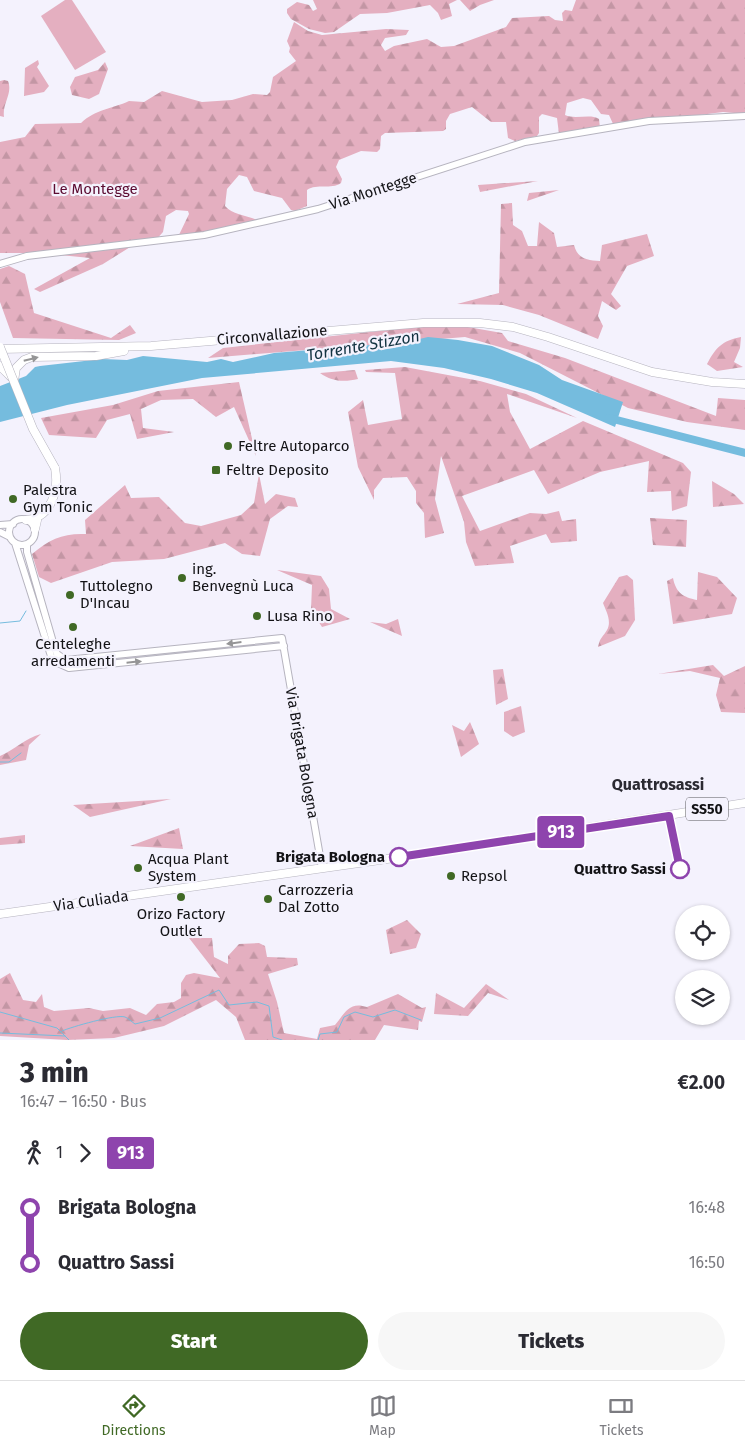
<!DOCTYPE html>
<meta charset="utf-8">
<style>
body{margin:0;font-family:"Fira Sans",sans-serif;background:#f7f7f7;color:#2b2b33;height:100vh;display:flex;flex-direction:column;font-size:19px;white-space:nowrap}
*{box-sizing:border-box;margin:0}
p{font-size:16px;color:#7c7c81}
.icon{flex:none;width:28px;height:28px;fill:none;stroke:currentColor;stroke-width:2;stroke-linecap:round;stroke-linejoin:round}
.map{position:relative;height:1040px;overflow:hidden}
.panel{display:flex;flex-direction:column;background:#fff;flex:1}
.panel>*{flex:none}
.badge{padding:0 10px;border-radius:4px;font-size:18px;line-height:32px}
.buttons{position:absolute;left:675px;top:905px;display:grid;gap:10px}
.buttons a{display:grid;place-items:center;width:55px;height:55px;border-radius:50%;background:#fff;box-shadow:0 1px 4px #0004;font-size:25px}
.map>.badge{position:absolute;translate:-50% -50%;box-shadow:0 0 0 2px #fff}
.legs{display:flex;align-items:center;gap:8px;height:55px;padding:0 20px;font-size:16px}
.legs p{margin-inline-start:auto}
.headline{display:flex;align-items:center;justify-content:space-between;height:85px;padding:0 20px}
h1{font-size:28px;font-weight:800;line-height:38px}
.button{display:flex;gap:10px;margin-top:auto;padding:10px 20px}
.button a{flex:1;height:58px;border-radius:30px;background:#406925;color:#fff;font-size:20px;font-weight:800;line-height:58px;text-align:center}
.button a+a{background:#f7f7f7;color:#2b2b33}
ul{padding:0 20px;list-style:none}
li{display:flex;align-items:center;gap:18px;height:55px;font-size:19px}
li i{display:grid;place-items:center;width:8px;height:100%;margin:0 6px;background:currentColor}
li i::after{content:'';width:12px;height:12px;margin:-6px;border:4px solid;border-radius:50%;background:#fff}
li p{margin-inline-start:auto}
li:first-child i{background:linear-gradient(#0000 50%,currentColor 0)}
li:last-child i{background:linear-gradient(currentColor 50%,#0000 0)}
.tabs{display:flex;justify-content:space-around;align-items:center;height:70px;border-top:1px solid #e1e1e2;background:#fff;font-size:14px;color:#7c7c81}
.tabs a{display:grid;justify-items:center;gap:2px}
.tabs .selected{color:#406925}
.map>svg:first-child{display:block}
.grass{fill:#e4afc0}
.forest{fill:url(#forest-firs)}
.water{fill:#75bcde}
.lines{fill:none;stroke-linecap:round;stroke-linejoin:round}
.stream{stroke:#75bcde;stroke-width:1}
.river{stroke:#75bcde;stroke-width:8}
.tertiary-casing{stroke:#b6b4bf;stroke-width:8}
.primary-casing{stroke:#b6b4bf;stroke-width:9}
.trunk-casing{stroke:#b6b4bf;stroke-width:9}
.tertiary{stroke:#fff;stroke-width:6}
.primary{stroke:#fff;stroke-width:8}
.trunk{stroke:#fff;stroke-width:8}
.trunk-bridge-casing{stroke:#b6b4bf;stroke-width:9;stroke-linecap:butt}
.trunk-bridge{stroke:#fff;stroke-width:8}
.oneway{fill:#959596}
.line-1-casing{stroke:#fff;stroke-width:11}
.line-1{stroke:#8e44ad;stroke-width:8}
.poi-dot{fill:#406925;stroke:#f4f2fd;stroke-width:2}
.stop-1-dot{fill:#fff;stroke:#8e44ad;stroke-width:2.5}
.labels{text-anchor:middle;stroke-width:4.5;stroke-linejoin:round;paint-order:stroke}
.shield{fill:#f4f2fd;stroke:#56565b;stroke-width:1}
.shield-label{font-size:14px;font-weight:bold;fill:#131316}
.park-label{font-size:15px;fill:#5c0c32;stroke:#f4f2fd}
.street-label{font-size:15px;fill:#131316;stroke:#f4f2fd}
.poi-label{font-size:15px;fill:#131316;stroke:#f4f2fd;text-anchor:start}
.stop-label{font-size:15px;font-weight:bold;fill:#131316;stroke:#f4f2fd;text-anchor:end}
.water-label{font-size:16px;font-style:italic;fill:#123341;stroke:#f4f2fd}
.neighbourhood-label{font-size:16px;font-weight:bold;fill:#2b2a32;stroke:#f4f2fd}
</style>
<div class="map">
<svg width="745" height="1040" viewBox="0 0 745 1040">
<defs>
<pattern id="forest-firs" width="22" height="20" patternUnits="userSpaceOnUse" patternTransform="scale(1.25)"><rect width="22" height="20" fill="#e4afc0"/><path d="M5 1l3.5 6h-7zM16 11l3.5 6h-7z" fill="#c396a4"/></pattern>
</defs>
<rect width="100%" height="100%" fill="#f4f2fd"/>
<!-- grass -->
<path class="grass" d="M65 0H72L106 52 75 70 41 16Z"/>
<!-- forest -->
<path class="forest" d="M313 0H457L449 4 452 16 441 20 438 13 430 5 387 13 360 14 334 32 325 33 309 29 291 19 287 13V9L297 2 309 5 313 11 317 9Z
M460 0H494L480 5 470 11Z
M576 0H745V114L723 112 614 126 609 115 601 114 591 100 583 98 567 103 565 115C576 120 590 113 599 119L600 128 559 134 557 118 542 114 539 117V133L537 136 515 141 508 138 506 122H491L472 107 450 114 446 121V129L443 131 385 133 381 136 380 149 377 152 361 151 339 160 336 167 342 179 341 183C331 190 317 183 307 190V206L295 211 291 210 282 198 254 191 247 177 239 175 227 189 225 206C233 216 250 215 261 222L177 239 189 214 188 211 176 210 166 216 163 232 154 242 135 244 103 264 40 292 34 289 90 258 40 253H0V142L25 137 35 124 81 123C96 109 112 109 129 101L144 102 162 91 202 102 232 100 253 94 267 95 270 92 273 77 296 61 289 52 290 48 287 41 294 22 308 31 322 35 386 29 409 30 406 35 385 38 381 45 385 51 394 46 427 39 441 47 454 46 506 27 512 18 549 16 555 20 563 21 562 13 565 10 572 11Z
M38 60 39 64 37 67 49 86 44 92 24 96 25 68Z
M105 62 108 69 99 94 89 99 72 95 70 87 75 77 98 70Z
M4 80 8 81C13 94 2 103 4 117L0 116V81Z
M538 181 480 192 478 185Z
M559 190 527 201 529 193Z
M512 203 513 225 522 231 528 246H537L539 222 554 233 557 247 574 245C578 259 586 260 600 261L602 245 647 234 654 256 627 266 611 294 621 306 616 310 602 301 598 316 603 326 598 339 539 315 503 305 457 304 499 293 501 204Z
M9 266 25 274 34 313 111 338 130 325 136 333 119 340 13 338 0 302V269Z
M425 326H462L502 333 508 341 565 358 716 416 718 398 745 400V430L687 422 628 408 520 353 465 337 208 358 223 348Z
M741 337 740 348 734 362 743 367 717 371 707 364C716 347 722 341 741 337Z
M405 367 480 381 526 394 577 418 507 394 510 412 530 449 583 421 683 463 691 472 687 506 672 511 671 491 647 492 649 461 600 472 548 494 534 470 462 496 480 531 530 513 546 514 559 511 562 521 576 519 577 541 551 543 546 534 510 546 514 563 475 566 466 542 464 522 441 456 435 499 444 533 425 538 424 513 416 503V491L407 477 383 478 374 490V500L358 467 348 412 363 400 368 425 402 419 395 373 366 372 365 370Z
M355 370 358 379C345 382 332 382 320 373Z
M239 382 256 456 234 407 216 417 193 399 161 400 141 409 143 428 174 432 137 439 130 414 107 420 96 438 49 435 41 418 113 405 158 391Z
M259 474 265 504 276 494 295 498 298 507 288 506 270 519 260 556 242 554 225 543 164 559 112 562 51 583 39 577 32 554C50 539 63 533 86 534L85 520 125 485 131 498 159 497 185 523 201 526 241 515 254 503Z
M712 481 734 494 744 504 713 507Z
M650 518 687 520 686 547 653 545Z
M277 570 321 576 329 589 331 609 350 619 322 627 311 610 312 585Z
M698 572 717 577 737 598 732 614 673 624 667 581 673 578C676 593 683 597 697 600Z
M627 575 633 580 635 620 625 636 598 647C600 637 603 637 607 630 612 621 606 611 603 603L619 577Z
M398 619 402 636 370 622 386 624Z
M713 665 724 676 745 666V713L721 712 716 695 720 678 690 671 658 674Z
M503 669 508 699 496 705 493 670Z
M521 706 525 732 513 737 504 731V712Z
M470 722 479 744 461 757 452 725 464 731Z
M41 734 29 745 26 760 0 765V756C16 749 24 739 41 734Z
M171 799 90 817 73 805Z
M179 828 183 849 130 846Z
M25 835V843L0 845V838Z
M407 920 421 934 416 948 390 954 386 930Z
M189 938H212L214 957 228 964V956L239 944 259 943 265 946 267 957 297 958 298 965 268 974 277 1002 284 1033 317 1039 320 1028 335 1025C345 1013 349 1001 367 1007L398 994 422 1008 426 1007 422 1022 419 1021 418 1030 384 1025 375 1040H245L236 1017 216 1000 164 1026 114 1038 67 1040 0 1036V979L10 973 23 1000 36 1002 42 994 44 1007 54 1011 89 1008 103 1011 130 1008 146 1015 157 1004 174 1002 181 998V983L186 975 194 973 220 978Z
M486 984 509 1000 488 993 468 1016 434 1014 436 993 464 1008Z"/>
<!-- water -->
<path class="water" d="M428 337 458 340 492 346 539 365 562 380 623 402 615 427 537 393 491 379 444 368 391 361 202 378 67 405 0 422V386L26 376 35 367 40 366 102 359 127 360 143 356 207 362 221 359 233 362 274 353 407 342Z"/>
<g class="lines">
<!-- stream -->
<path class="stream" d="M0 623 20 621 26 611
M0 762H9L21 753
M0 1012 57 1028 69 1040
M62 1031C71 1027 116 1014 125 1017 128 1018 132 1022 135 1024L160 1018 219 990 229 1005 257 1002 269 1006 273 1037 282 1040
M0 1033 65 1036
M318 1040 320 1034 337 1032 344 1017 355 1012 373 1017 395 1010 421 1020"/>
<!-- river -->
<path class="river" d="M609 418 745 453"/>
<!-- tertiary casing -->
<g class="tertiary-casing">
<path id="tertiary" d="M0 264 27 256 204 235 266 221 318 209 525 142 649 121 745 116
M9 532a13 13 0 1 1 26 0a13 13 0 1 1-26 0Z
M0 525 13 524
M0 532 10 537
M15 543 51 656 58 663 69 668 284 646
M27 544V552L55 649 57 654 66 660 282 638 322 868"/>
</g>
<!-- primary casing -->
<g class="primary-casing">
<path id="primary" d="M0 914 394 858 745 803"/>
</g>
<!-- trunk casing -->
<g class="trunk-casing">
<path id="trunk" d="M0 349 151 346 423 323H480L513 327 548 337 652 372 712 382 745 384
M0 366 11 377
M14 381 16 368 24 360 32 357 96 356 124 351
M26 520C52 518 59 489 55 468
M35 529 38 516"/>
</g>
<!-- tertiary -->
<use href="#tertiary" class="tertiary"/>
<!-- primary -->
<use href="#primary" class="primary"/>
<!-- trunk -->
<use href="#trunk" class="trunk"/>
<!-- trunk-bridge casing -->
<g class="trunk-bridge-casing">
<path id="trunk-bridge" d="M0 347 33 429 55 468"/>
</g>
<!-- trunk-bridge -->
<use href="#trunk-bridge" class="trunk-bridge"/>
</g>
<!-- one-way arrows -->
<defs><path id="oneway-solid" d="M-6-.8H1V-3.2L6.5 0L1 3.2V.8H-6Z" transform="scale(1.25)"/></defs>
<g class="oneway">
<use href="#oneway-solid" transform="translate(31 359) rotate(-14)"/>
<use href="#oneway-solid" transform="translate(234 643) rotate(173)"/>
<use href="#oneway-solid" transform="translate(134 662) rotate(-6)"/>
</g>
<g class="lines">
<!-- line-1 casing -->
<g class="line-1-casing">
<path id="line-1" d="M399 857 669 816 680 869"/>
</g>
<!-- line-1 -->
<use href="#line-1" class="line-1"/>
</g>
<!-- markers -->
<g class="poi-dot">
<circle cx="228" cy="446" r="5"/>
<rect x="211" y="465" width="10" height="10" rx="2.5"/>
<circle cx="13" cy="499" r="5"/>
<circle cx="182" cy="578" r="5"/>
<circle cx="70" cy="595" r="5"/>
<circle cx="257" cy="616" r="5"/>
<circle cx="73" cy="627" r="5"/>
<circle cx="138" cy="868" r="5"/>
<circle cx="451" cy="876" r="5"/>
<circle cx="181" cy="897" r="5"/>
<circle cx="268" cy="899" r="5"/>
</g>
<g class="stop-1-dot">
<circle cx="399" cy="857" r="9"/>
<circle cx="680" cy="869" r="9"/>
</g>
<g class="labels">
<!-- shield labels -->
<rect class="shield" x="686" y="797.5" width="42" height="23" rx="4"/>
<g class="shield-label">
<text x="707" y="814">SS50</text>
</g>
<!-- park labels -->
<g class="park-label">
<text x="95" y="194">Le Montegge</text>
</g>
<!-- street labels -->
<g class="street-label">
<text transform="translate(373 191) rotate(-18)" y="5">Via Montegge</text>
<text transform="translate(272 335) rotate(-5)" y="5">Circonvallazione</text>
<text transform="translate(302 753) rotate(80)" y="5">Via Brigata Bologna</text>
<text transform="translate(91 901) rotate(-8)" y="5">Via Culiada</text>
</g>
<!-- poi labels -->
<g class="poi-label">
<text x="238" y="451">Feltre Autoparco</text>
<text x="226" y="475">Feltre Deposito</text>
<text x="23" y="495">Palestra<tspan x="23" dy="17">Gym Tonic</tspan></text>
<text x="192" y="574">ing.<tspan x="192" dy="17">Benvegnù Luca</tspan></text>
<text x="80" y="591">Tuttolegno<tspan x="80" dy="17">D'Incau</tspan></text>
<text x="267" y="621">Lusa Rino</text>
<text x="73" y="649" text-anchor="middle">Centeleghe<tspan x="73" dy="17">arredamenti</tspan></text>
<text x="148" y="864">Acqua Plant<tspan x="148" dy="17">System</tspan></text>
<text x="461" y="881">Repsol</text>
<text x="278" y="895">Carrozzeria<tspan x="278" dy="17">Dal Zotto</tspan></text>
<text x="181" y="919" text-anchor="middle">Orizo Factory<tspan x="181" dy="17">Outlet</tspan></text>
</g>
<!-- stop labels -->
<g class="stop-label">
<text x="385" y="862">Brigata Bologna</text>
<text x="666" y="874">Quattro Sassi</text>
</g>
<!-- water labels -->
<g class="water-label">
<text transform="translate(363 345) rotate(-10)" y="6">Torrente Stizzon</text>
</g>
<!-- neighbourhood labels -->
<g class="neighbourhood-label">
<text x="658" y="790">Quattrosassi</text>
</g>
</g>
</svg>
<div class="buttons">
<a><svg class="icon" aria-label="locate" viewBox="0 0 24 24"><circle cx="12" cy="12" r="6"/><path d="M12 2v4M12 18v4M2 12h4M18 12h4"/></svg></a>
<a><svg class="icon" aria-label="layers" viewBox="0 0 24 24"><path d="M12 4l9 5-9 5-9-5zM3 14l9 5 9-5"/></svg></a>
</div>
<b class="badge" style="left:561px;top:832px;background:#8e44ad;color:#fff">913</b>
</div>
<section class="panel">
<div class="headline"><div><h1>3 min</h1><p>16:47 – 16:50 · Bus</p></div><b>€2.00</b></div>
<div class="legs"><svg class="icon" aria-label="walk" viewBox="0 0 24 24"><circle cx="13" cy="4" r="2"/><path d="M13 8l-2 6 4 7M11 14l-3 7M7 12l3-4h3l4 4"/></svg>1<svg class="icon" aria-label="forward" viewBox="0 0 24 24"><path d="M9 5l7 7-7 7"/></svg><b class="badge" style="background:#8e44ad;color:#fff">913</b></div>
<ul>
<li><i style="color:#8e44ad"></i><b>Brigata Bologna</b><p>16:48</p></li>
<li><i style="color:#8e44ad"></i><b>Quattro Sassi</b><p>16:50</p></li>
</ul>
<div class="button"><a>Start</a><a>Tickets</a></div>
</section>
<nav class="tabs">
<a class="selected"><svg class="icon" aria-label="directions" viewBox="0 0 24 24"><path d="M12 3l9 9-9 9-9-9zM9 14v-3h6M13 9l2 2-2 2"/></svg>Directions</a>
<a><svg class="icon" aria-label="map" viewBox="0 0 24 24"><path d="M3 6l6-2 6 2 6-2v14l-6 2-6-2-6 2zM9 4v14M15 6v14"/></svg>Map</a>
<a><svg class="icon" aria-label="tickets" viewBox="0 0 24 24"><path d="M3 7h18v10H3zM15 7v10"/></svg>Tickets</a>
</nav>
